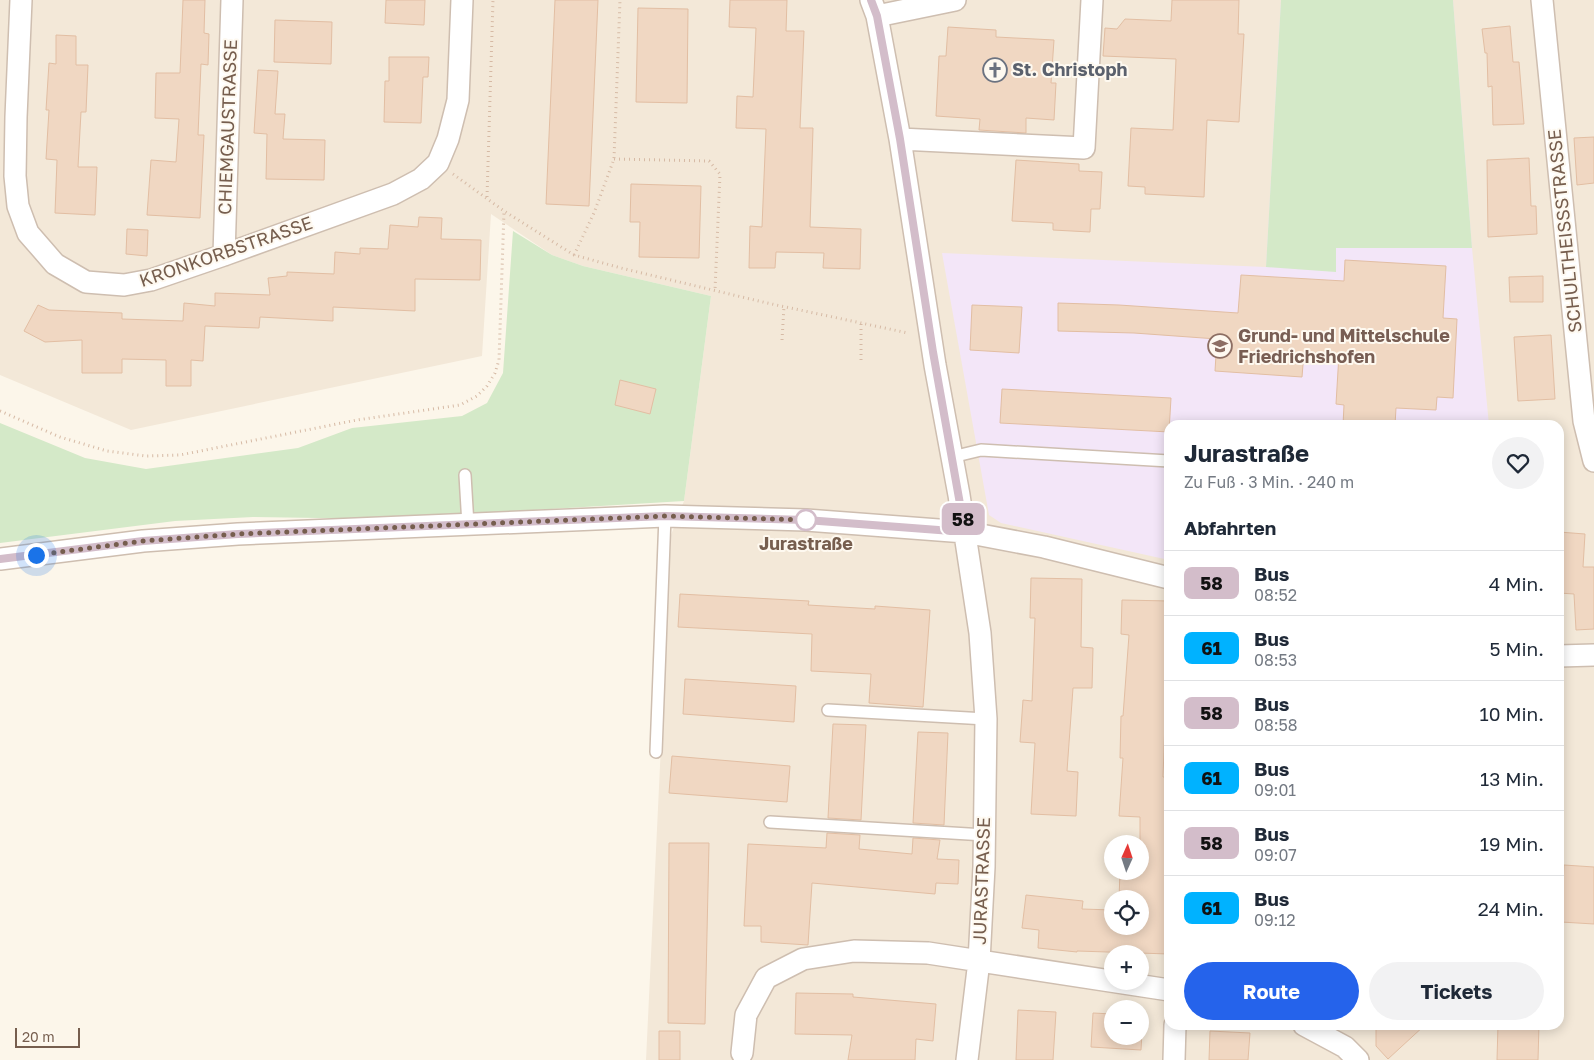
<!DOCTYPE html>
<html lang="de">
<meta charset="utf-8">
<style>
body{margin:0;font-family:"Golos Text",sans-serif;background:#f2f2f3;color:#1f2937;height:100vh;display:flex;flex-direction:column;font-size:19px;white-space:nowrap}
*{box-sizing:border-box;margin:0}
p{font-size:16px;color:#747a83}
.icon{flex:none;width:28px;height:28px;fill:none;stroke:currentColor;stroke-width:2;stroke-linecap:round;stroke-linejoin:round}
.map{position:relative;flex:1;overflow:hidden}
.panel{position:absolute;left:1164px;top:420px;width:400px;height:610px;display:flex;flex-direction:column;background:#fff;border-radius:15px;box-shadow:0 2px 12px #0003}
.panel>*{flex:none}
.badge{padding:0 10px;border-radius:8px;font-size:18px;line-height:32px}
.needle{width:32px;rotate:3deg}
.buttons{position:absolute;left:1104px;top:835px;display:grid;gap:10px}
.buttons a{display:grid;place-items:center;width:45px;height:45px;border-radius:50%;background:#fff;box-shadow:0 2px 12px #0003;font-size:25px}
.scale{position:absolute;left:15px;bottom:12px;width:65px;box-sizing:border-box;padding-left:5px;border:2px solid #765e4e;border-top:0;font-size:14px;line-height:18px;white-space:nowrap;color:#765e4e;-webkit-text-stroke:4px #fef9f0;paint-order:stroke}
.you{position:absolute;width:25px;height:25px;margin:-12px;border:4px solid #fff;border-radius:50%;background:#1a73e8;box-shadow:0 0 0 8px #1a73e833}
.map>.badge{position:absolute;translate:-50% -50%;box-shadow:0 0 0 2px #fff}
h2{padding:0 20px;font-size:19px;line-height:45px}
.round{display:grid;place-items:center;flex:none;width:52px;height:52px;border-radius:26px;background:#f2f2f3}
.head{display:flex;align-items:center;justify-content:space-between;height:85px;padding:0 20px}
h1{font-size:24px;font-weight:700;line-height:38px}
.primary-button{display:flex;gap:10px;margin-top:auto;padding:10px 20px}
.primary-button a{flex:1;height:58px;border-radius:30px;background:#2563eb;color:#fff;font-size:20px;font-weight:700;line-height:58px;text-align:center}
.primary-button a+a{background:#f2f2f3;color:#1f2937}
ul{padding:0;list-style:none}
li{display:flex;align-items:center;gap:15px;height:65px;padding:0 20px;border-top:1px solid #e0e1e3}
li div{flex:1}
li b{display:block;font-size:19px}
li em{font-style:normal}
li .badge{min-width:55px;font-weight:700;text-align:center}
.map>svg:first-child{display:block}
.residential{fill:#f3e8d8;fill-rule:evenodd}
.education{fill:#f3e6f8}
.green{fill:#d4e9c8}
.building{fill:#f0d7c2;stroke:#e2bea3}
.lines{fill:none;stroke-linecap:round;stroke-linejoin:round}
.lane-casing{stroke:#cebeb0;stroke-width:14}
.street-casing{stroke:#cebeb0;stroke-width:24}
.path{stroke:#d6baa5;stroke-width:3;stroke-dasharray:1 4;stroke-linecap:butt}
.lane{stroke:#fff;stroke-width:11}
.street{stroke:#fff;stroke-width:21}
.line-casing{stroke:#fff;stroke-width:11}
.line{stroke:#d3bdca;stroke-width:8}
.walk{stroke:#765e4e;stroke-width:5;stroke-dasharray:0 9}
.stop-dot{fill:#fff;stroke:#d3bdca;stroke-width:2.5}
.labels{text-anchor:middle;stroke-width:4;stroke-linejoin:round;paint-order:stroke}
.worship-label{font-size:18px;font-weight:bold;fill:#5b616d;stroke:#fef9f0;text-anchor:start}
.street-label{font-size:18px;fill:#765e4e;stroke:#fef9f0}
.education-label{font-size:18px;font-weight:bold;fill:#785e54;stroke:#fef9f0;text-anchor:start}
.stop-label{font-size:18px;font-weight:bold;fill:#765e4e;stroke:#fef9f0}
</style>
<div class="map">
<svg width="1594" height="1060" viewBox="0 0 1594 1060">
<rect width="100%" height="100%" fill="#fcf6ea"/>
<!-- residential -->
<path class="residential" d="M0 0H1594V1060H646L671 535 684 501 711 296 583 266 552 255 491 214 482 356 131 430 0 375ZM1169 425H1559V1025H1169ZM1112 844H1140V871H1112ZM1112 899H1140V926H1112ZM1112 954H1140V981H1112ZM1112 1009H1140V1036H1112Z"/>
<!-- education -->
<path class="education" d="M1281 0H1453L1472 248 1489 425H1169V560L1001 523 989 515 942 253 1266 267Z"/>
<!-- green -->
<path class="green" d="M1281 0H1453L1472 248H1336V272L1266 267Z
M513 231 552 255 583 266 711 296 684 501 384 519 253 517 175 521 0 543V423L85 458 146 469 298 448 352 428 462 416 487 403 503 373Z"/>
<!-- building -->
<path class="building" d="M183 0H205L204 33 209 34 208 65 201 64 198 135H204L200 218 147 215 151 160 176 162 179 119 155 118 156 73H180Z
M386 0H425L424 25 385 23Z
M555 0H598L589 206 546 204Z
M730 0H787L786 31H804L800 128H813L810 227 861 229 860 269 823 268 824 253 776 252 775 268H749L750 226 762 227 766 129 736 128 737 96 753 97 756 28 729 27Z
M1172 0H1239L1238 34H1244L1239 122 1207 120 1204 197 1145 194V187L1128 186 1131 128 1173 130 1176 59 1103 56 1105 28 1117 29 1125 19 1171 21Z
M638 8 688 9 687 103 636 102Z
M275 20 332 22 331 64 274 62Z
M1510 26 1513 62H1519L1524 124 1493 125 1492 86 1488 87 1487 53H1485L1482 29Z
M948 27 996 30V37L1054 40 1051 83H1056L1054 120 1026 118V133L979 130 980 119 936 116 939 56H946Z
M56 35 76 36V65H88L86 112H81L78 167H97L95 215 55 213 57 160 46 159 49 110H46L49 63 56 64Z
M389 57H429L428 77H423L421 123 384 122 385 81H389Z
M258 70 278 71 275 114H285L283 139 325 140 324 180 266 179 267 134 254 133Z
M1594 137V183L1577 185 1574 138Z
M1529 158 1531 206H1536L1537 234 1488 237 1487 160Z
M1016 160 1079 164V171L1102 172 1100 209H1091L1090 232 1053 230V223L1012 221Z
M631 184 701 186 699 258 639 257 640 222H630Z
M419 217 442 218 441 239 481 240 480 280 415 279V311L333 307V321L260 317 259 328 205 326 203 361 191 360V386H166V360L122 359V373H82V340L45 342 24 331 38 305 49 310 122 313V319L183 321 184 303 215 306V293L270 295 268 278 287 276V272L334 274 335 252 360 254V248L388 249 390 225 418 227Z
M127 229 148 230 147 256 126 254Z
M1345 260 1446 266 1443 318 1457 319 1453 398 1437 397 1436 410 1396 408 1395 425H1343L1344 405 1336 404 1339 354 1304 352 1302 377 1215 371 1217 339 1134 333 1058 331V303L1119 305 1238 313 1241 275 1344 281Z
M1543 276V302H1510L1509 277Z
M972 305 1022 307 1019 353 970 350Z
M1551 335 1555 399 1518 401 1514 337Z
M620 380 656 389 650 414 615 405Z
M1002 389 1171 398 1169 432 1000 423Z
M1559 532 1585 534 1583 567H1594V629L1576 630 1574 594 1559 593Z
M1031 578 1082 579 1081 647 1093 648 1092 688H1073L1067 771 1078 772 1076 816 1031 814 1035 743 1020 742 1023 700 1032 701 1035 618H1030Z
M680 594 809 601 808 605 875 609V606L930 610 923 707 869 703 871 674 811 671 812 634 678 627Z
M1122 600 1169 601 1167 657H1169V693H1166L1163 777H1169V954L1077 951V952L1038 948 1039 930 1022 928 1026 895 1083 901 1082 909 1112 910V926H1140V899H1119L1120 871H1140V817L1119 816 1123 758H1120L1121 716H1123L1129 635 1121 634Z
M685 679 796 686 794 722 683 714Z
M833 724 866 725 861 820 828 818Z
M918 732 948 733 944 825 913 823Z
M672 756 790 766 787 802 669 793Z
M827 833 860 835 859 849 912 854 913 838 940 840 937 859 959 860 958 884 936 883 935 894 812 883 808 945 761 942V926H744L748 844 826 848Z
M669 843H709L705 1024 668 1023Z
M1564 865 1594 867V924L1561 922Z
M796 993 853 994V997L936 1004 933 1041 916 1039 915 1060H848L852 1035 795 1034Z
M1018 1010 1056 1012 1053 1060H1016Z
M1093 1013 1112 1014V1036H1140V1015H1143L1141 1050 1091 1047Z
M1376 1025H1425L1388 1059 1376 1046Z
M1498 1025H1539L1538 1060H1497Z
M659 1031H680V1060H659Z
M1210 1031 1250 1033 1248 1060H1209Z"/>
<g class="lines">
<!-- lane casing -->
<g class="lane-casing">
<path id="lane" d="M952 457 981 450 1169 461
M465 475 468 525
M828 710 986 719
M656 752 665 516
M770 822 985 835"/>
</g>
<!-- street casing -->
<g class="street-casing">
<path id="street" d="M21 0 16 117 15 176 18 206 28 233 55 264 86 282 124 285 151 280 224 255 393 194 421 179 438 163 448 139 458 100 462 0
M871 0 877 16 900 139 935 365 959 495 980 633 986 719 984 867 979 961 967 1060
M1542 0 1584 421 1594 461
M877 16 955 0
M900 139 1084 148 1092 0
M224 255 232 0
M0 559 143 541 238 534 665 516 806 520 965 532 1044 547 1169 578
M1559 656 1594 655
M1304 1025 1345 1047 1358 1060
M742 1053 746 1015 766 978 803 959 854 951 928 953 1169 990
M1174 1060 1175 1025"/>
</g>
<!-- path -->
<path class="path" d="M614 159 709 161 720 174 715 290
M453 174 504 211 574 255 621 268 767 303 908 333
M487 197 493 0
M574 255 594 213 614 159 620 0
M782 340 784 306
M861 360V323
M0 411 60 437 107 451 146 456 180 455 357 420 460 405 477 396 487 386 495 373 499 360 504 211"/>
<!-- lane -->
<use href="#lane" class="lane"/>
<!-- street -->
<use href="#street" class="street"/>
</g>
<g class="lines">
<!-- line casing -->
<g class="line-casing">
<path id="line" d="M0 559 143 541 238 534 665 516 806 520 965 532 933 352 900 139 877 16 871 0"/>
</g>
<!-- line -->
<use href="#line" class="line"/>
<!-- walk -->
<path class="walk" d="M36 555 143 541 238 534 665 516 806 520"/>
</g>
<!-- icons -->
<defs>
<g id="church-ring" transform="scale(1.25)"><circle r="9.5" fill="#fef9f0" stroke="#6b7280" stroke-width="1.5"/><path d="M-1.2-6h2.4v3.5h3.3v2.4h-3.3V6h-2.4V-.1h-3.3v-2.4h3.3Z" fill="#6b7280"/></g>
<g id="school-ring" transform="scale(1.25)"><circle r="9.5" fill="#fef9f0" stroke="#8d6e63" stroke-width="1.5"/><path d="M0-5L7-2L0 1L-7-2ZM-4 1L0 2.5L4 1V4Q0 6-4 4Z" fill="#8d6e63"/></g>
</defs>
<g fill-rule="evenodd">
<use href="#church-ring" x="995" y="70"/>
<use href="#school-ring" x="1220" y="346"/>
</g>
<!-- markers -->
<circle class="stop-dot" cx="806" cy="520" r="10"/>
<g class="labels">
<!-- worship labels -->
<g class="worship-label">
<text x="1012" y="76">St. Christoph</text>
</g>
<!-- street labels -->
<g class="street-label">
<text transform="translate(228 127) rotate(-88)" y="6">CHIEMGAUSTRASSE</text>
<text transform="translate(1565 231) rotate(-96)" y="6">SCHULTHEISSSTRASSE</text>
<text transform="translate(226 252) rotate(-19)" y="6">KRONKORBSTRASSE</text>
<text transform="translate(982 881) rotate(-88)" y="6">JURASTRASSE</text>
</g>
<!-- education labels -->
<g class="education-label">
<text x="1238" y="342">Grund- und Mittelschule<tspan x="1238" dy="21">Friedrichshofen</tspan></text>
</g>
<!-- stop labels -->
<g class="stop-label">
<text x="806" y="550">Jurastraße</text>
</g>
</g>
</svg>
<div class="buttons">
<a><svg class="needle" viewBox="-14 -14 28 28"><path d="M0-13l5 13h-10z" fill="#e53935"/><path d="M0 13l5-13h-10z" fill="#747a83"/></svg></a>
<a><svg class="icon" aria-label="locate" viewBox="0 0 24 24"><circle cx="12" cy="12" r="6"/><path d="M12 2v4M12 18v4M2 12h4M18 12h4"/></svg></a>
<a>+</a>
<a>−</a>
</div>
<div class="scale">20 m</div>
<div class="you" style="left:36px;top:555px"></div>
<b class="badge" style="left:963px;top:519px;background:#d3bdca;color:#111">58</b>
<section class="panel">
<div class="head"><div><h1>Jurastraße</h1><p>Zu Fuß · 3 Min. · 240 m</p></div><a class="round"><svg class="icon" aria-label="heart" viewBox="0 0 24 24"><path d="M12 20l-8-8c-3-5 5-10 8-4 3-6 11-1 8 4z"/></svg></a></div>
<h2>Abfahrten</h2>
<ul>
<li><span class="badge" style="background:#d3bdca;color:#111">58</span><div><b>Bus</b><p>08:52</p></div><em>4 Min.</em></li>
<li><span class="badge" style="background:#00b2ff;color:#111">61</span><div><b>Bus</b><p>08:53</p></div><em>5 Min.</em></li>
<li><span class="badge" style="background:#d3bdca;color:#111">58</span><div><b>Bus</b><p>08:58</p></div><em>10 Min.</em></li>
<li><span class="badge" style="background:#00b2ff;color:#111">61</span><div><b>Bus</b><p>09:01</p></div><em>13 Min.</em></li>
<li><span class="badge" style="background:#d3bdca;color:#111">58</span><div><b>Bus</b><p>09:07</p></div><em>19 Min.</em></li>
<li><span class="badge" style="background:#00b2ff;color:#111">61</span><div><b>Bus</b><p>09:12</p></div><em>24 Min.</em></li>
</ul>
<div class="primary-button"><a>Route</a><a>Tickets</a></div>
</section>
</div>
